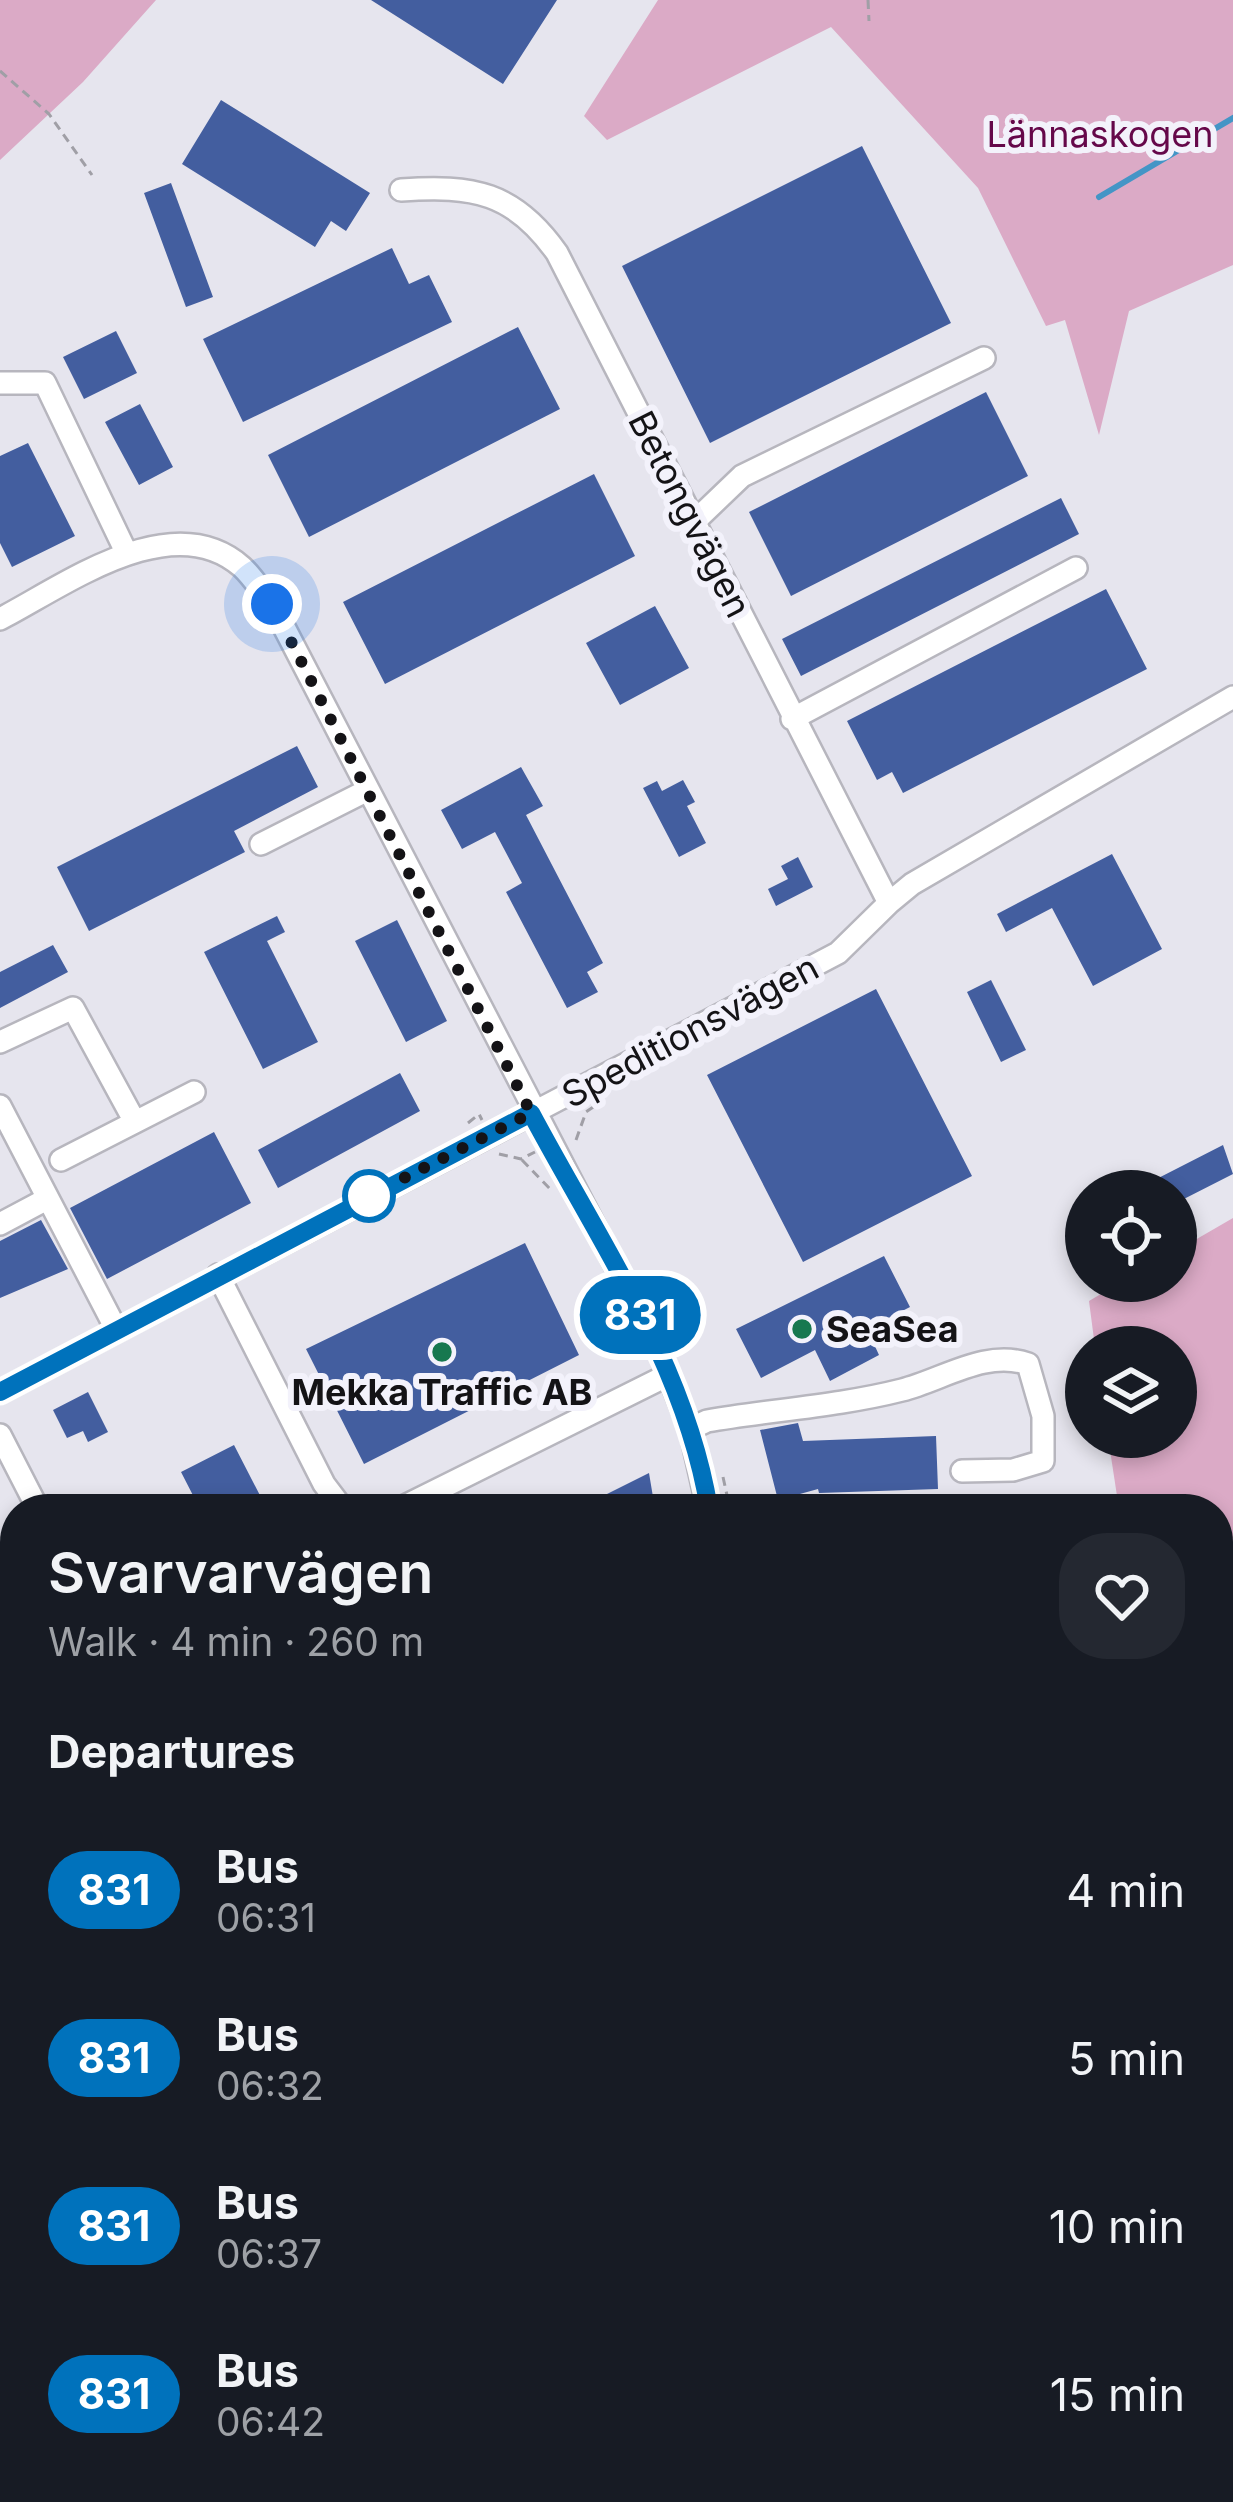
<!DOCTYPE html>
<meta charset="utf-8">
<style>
body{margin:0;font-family:Inter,sans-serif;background:#242831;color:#f1f3f6;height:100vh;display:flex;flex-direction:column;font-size:45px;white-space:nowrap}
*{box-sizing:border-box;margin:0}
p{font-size:39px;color:#9ea1a6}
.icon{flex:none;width:66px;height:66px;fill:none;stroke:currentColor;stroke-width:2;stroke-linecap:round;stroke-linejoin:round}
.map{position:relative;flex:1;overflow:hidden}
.panel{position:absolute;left:0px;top:1494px;width:1233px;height:1008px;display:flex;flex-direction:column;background:#171b24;border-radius:48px 48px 0 0;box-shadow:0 6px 18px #0003}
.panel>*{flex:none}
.badge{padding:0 24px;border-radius:39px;font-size:42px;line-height:78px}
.fabs{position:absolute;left:1065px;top:1170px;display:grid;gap:24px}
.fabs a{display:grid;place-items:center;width:132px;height:132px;border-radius:50%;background:#171b24;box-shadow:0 6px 18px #0003;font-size:60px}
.you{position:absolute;width:60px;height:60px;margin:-30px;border:9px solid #fff;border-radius:50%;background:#1a73e8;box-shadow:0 0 0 18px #1a73e833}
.map>.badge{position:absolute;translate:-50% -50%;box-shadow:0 0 0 6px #fff}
h2{padding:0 48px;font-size:45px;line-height:108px}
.round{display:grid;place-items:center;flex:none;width:126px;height:126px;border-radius:48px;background:#242831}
.head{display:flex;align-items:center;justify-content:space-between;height:204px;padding:0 48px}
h1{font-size:57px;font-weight:600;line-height:90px}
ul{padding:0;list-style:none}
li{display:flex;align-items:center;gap:36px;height:168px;padding:0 48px}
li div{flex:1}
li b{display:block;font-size:45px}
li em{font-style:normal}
li .badge{min-width:132px;font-weight:700;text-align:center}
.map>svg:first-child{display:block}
.green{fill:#dbaac6}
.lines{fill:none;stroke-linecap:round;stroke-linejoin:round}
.stream{stroke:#4495c6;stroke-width:6}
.building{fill:#435e9f}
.minor-casing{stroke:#b7b6be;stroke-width:26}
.path{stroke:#a09fa6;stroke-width:3;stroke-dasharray:9 6;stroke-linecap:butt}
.minor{stroke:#fff;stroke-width:21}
.line-casing{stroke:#fff;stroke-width:27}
.line{stroke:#0072bc;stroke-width:18}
.walk{stroke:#141316;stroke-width:12;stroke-dasharray:0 21.6}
.stop-dot{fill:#fff;stroke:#0072bc;stroke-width:6}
.poi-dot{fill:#17784f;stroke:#f3f2fb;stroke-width:4.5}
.labels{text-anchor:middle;stroke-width:12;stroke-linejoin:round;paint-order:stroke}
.park-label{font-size:36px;fill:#65084a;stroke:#f3f2fb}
.street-label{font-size:36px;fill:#141316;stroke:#f3f2fb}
.poi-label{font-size:36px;font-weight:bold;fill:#141316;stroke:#f3f2fb;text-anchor:start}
</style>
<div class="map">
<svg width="1233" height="2502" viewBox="0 0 1233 2502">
<rect width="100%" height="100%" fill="#e6e5ee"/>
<!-- green -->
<path class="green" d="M0 0H156L83 82 0 160Z
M658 0H1233V265L1129 311 1099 435 1065 320 1046 326 978 188 831 27 607 140 584 116Z
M1233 1218V2448L1218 2424V1509H1119L1108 1437H1176V1347H1095L1089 1301 1123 1281H1176V1251Z"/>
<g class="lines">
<!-- stream -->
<path class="stream" d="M1099 197 1233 118"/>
</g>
<!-- building -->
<path class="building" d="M371 0H557L503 84Z
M221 100 370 193 346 231 331 221 315 247 182 164Z
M862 146 951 323 710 443 622 266Z
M171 183 213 297 186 307 144 193Z
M392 248 409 284 429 275 452 322 243 422 203 339Z
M518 327 560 409 309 537 268 455Z
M116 331 137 373 84 399 63 357Z
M986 392 1028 476 791 596 749 512Z
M140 404 173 467 139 485 105 422Z
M28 443 75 536 12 567 0 543V456Z
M594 474 635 556 385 684 343 602Z
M1061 498 1079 534 801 676 782 639Z
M1106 589 1147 669 903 793 892 772 877 780 847 721Z
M655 606 689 668 620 705 586 643Z
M297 746 318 787 234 831 245 852 89 931 57 867Z
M521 767 543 806 526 815 603 963 587 972 598 992 567 1008 506 892 522 883 495 832 462 849 441 810Z
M683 780 695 802 687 806 706 843 679 857 643 788 657 781 662 791Z
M1112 854 1162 949 1093 986 1052 908 1006 932 997 914Z
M798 857 813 887 776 906 768 889 788 879 781 866Z
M277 916 285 932 267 941 318 1042 263 1069 204 952Z
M397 920 447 1021 406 1042 355 941Z
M53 945 68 972 0 1008V972Z
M991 980 1026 1050 1001 1062 967 992Z
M876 989 972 1176 803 1262 707 1075Z
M400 1073 420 1111 278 1188 258 1150Z
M214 1132 251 1203 107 1279 70 1208Z
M1223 1145 1233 1174 1176 1203V1191H1133Z
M41 1220 68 1269 0 1298V1241Z
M525 1243 579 1355 364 1464 306 1349Z
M884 1256 910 1307 867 1329 879 1355 830 1381 815 1350 761 1378 736 1329Z
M88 1392 108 1432 88 1442 83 1431 67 1438 53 1410Z
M798 1423 803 1441 936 1436 938 1489 819 1493 818 1489 778 1500 760 1430Z
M234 1445 267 1509H200L181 1472Z
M649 1473 655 1509H577Z
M12 1875 15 1876V1960L0 1956V1912Z
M15 2128V2186L2 2214 15 2220V2347L0 2340V2159Z
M653 2487H774L767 2502H685Z
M913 2487H975L968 2502H906Z
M1035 2487H1094L1086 2502H1028Z"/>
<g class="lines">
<!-- minor casing -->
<g class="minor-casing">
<path id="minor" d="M0 383H45L127 554
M694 522 742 476 984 358
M0 619C64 586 172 505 242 567 253 577 262 592 272 604L658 1348 690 1429 708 1509
M792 719 1076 568
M261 844 366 791
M889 903 912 884 1233 697
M0 1042 73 1008 135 1122
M0 1106 116 1329
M61 1160 194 1092
M0 1224 45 1200
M218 1275 324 1484 343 1509
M0 1392 838 953 889 903 557 253C514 192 473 185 401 190
M690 1429 707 1421C771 1410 839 1406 902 1390 942 1380 986 1349 1028 1364L1043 1416V1461L1013 1470 962 1471
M0 1435 38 1509
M399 1509 668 1375
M0 1805 15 1758
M0 2087 15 2091
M1 2366 15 2369
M0 2467 15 2474
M41 2487 64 2502
M510 2487 542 2502
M342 2502 354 2487
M606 2502 612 2487"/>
</g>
<!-- path -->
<path class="path" d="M868 0 869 21
M0 71 49 114 92 175
M468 1123 479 1114 482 1120
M576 1140 586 1112 602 1101
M499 1154 521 1159 535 1152
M522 1160 553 1192
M723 1477 730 1509
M0 1839 5 1823
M116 2502 133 2492 183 2502
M286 2502 305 2487"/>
<!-- minor -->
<use href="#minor" class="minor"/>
</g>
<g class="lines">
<!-- line casing -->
<g class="line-casing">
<path id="line" d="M0 1392 531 1113C598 1239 686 1366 709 1509"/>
</g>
<!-- line -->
<use href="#line" class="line"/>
<!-- walk -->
<path class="walk" d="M272 604 531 1113 369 1196"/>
</g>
<!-- markers -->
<circle class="stop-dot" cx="369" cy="1196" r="24"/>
<g class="poi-dot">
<circle cx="802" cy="1329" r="12"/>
<circle cx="442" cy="1352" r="12"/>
</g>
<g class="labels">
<!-- park labels -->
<g class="park-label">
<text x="1100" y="147">Lännaskogen</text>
</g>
<!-- street labels -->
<g class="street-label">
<text transform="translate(690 514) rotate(63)" y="13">Betongvägen</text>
<text transform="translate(690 1031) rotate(-28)" y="13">Speditionsvägen</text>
</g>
<!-- poi labels -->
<g class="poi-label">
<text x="826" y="1342">SeaSea</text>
<text x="442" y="1405" text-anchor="middle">Mekka Traffic AB</text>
</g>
</g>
</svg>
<div class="fabs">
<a><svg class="icon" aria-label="locate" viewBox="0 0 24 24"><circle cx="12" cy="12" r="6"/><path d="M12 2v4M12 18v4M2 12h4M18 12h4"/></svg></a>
<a><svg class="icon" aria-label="layers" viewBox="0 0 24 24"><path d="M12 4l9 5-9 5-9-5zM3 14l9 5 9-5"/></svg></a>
</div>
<div class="you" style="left:272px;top:604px"></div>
<b class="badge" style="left:640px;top:1315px;background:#0072bc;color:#fff">831</b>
<section class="panel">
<div class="head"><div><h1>Svarvarvägen</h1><p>Walk · 4 min · 260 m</p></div><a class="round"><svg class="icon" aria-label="heart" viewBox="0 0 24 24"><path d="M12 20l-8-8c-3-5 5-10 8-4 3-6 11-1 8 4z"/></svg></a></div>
<h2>Departures</h2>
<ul>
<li><span class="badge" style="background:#0072bc;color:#fff">831</span><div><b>Bus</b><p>06:31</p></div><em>4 min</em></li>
<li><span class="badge" style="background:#0072bc;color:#fff">831</span><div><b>Bus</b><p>06:32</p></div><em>5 min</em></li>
<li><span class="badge" style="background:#0072bc;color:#fff">831</span><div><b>Bus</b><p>06:37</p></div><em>10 min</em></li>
<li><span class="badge" style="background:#0072bc;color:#fff">831</span><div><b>Bus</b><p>06:42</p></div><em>15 min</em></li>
</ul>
</section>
</div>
